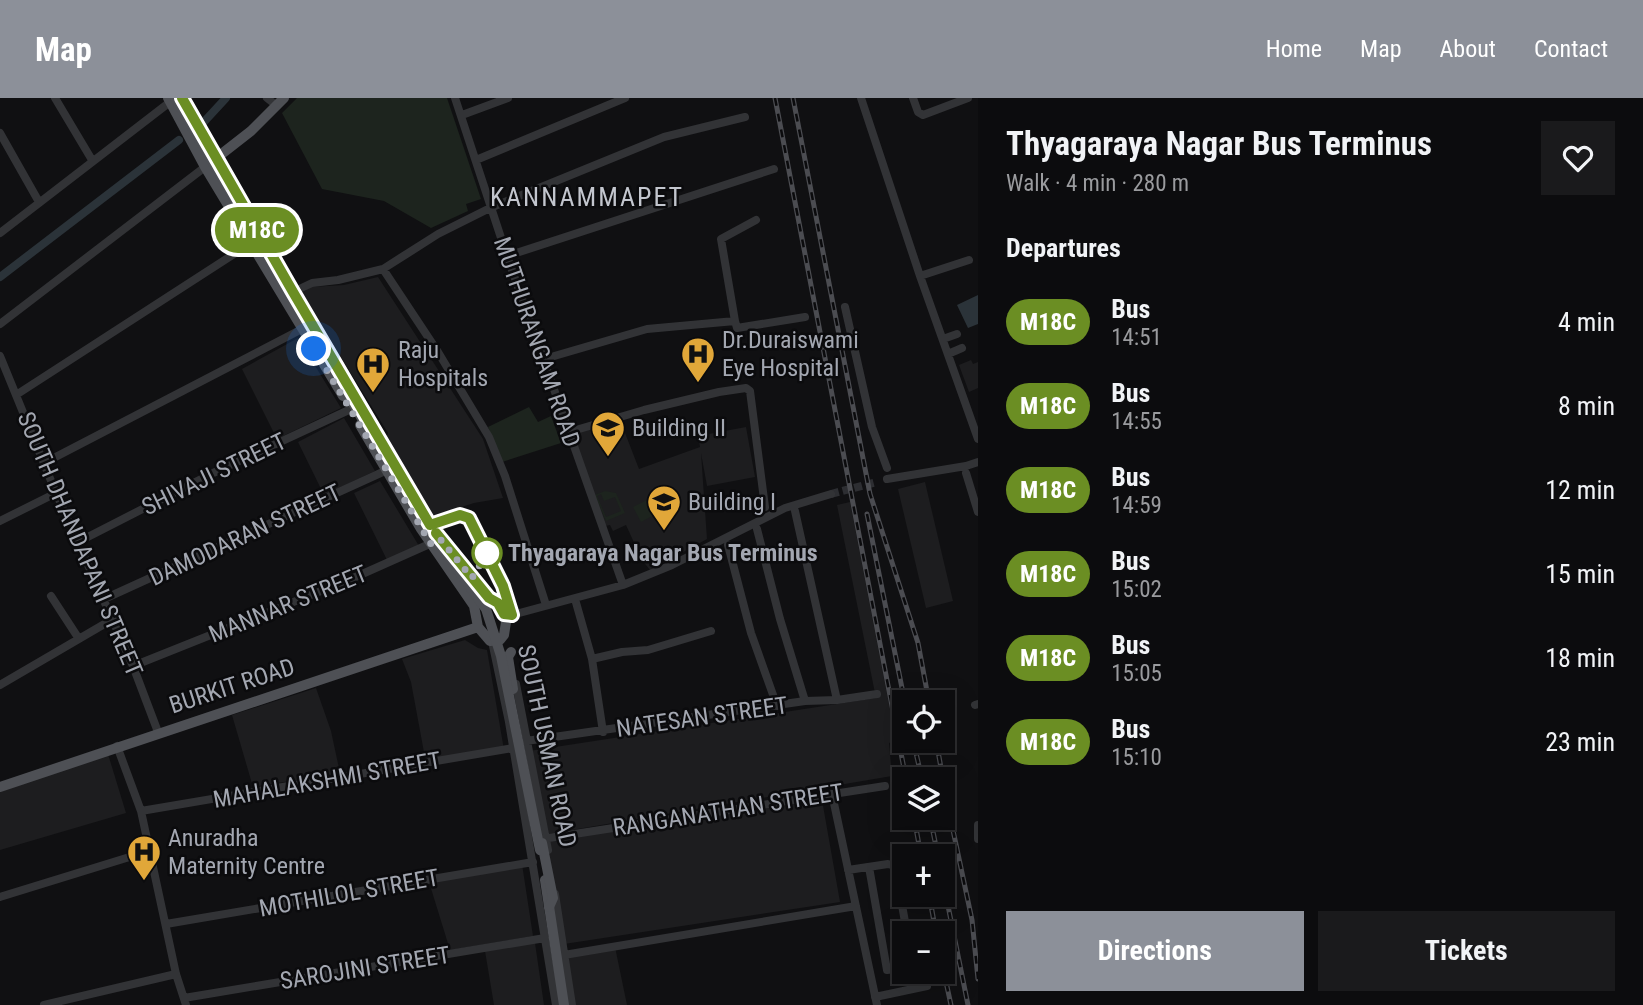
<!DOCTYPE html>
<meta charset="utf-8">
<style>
body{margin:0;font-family:"Roboto Condensed",sans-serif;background:#1a1a1c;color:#f1f3f6;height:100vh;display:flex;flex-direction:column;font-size:26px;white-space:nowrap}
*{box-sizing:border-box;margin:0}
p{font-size:23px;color:#9a9b9e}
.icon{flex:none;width:38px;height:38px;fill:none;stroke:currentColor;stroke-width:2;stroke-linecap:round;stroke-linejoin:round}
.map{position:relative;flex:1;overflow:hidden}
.details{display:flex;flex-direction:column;background:#0c0c0e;width:665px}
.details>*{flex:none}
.badge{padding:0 14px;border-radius:23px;font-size:24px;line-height:46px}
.tools{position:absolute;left:892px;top:592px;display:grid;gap:14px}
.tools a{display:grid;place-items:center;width:63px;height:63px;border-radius:0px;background:#0c0c0e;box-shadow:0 7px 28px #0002,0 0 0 2px #2c2c2e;font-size:35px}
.you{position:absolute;width:35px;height:35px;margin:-18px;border:5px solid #fff;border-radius:50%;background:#1a73e8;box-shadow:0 0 0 10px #1a73e833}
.map>.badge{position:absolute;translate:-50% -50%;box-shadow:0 0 0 4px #fff}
h2{padding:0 28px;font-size:26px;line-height:63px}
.round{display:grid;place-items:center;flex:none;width:74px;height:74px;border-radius:0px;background:#1a1a1c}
.summary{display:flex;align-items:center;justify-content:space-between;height:119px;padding:0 28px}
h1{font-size:33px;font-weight:700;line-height:52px}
.button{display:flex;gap:14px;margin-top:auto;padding:14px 28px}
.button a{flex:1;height:80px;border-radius:0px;background:#8c9099;color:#fff;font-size:28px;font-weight:700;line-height:80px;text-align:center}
.button a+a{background:#1a1a1c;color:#f1f3f6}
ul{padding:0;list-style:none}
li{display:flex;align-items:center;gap:21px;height:84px;padding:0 28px}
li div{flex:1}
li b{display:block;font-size:26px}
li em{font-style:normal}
li .badge{min-width:77px;font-weight:700;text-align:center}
header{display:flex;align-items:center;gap:42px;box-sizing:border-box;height:98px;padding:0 35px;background:#8c9099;color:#fff}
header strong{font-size:33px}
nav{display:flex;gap:38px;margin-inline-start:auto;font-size:24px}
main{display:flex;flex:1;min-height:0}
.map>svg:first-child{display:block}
.built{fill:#1d1d1f}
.green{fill:#1d241e;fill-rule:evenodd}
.water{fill:#2b3339}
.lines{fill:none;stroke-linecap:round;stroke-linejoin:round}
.canal{stroke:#2b3339;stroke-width:8}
.minor-tunnel{stroke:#2d2e32;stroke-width:8;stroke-dasharray:8 4;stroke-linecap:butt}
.minor{stroke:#323336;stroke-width:8}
.major{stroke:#4e5055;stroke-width:10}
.rail-casing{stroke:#4b4c51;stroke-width:5}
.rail{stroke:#0b0b0d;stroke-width:2.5;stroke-dasharray:8;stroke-linecap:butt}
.major-bridge{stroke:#4e5055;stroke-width:10}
.line-casing{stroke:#fff;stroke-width:16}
.line{stroke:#6b8e23;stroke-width:10}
.walk{stroke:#a3a7b1;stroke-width:7;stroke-dasharray:0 12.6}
.stop-dot{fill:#fff;stroke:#6b8e23;stroke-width:3.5}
.labels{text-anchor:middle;stroke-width:5;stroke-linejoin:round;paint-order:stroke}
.poi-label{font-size:24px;fill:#a3a7b1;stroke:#0b0b0d;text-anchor:start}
.street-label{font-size:24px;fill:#a3a7b1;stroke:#0b0b0d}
.stop-label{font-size:24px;font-weight:bold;fill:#a3a7b1;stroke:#0b0b0d;text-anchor:start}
.neighbourhood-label{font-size:26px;letter-spacing:2px;fill:#c3c6ce;stroke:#0b0b0d}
</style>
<header>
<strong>Map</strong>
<nav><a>Home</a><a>Map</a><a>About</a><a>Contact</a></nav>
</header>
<main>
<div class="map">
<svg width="978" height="907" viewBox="0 0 978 907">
<rect width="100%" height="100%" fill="#101012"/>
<!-- built -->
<path class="built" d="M378 179 483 341 503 400 474 405 427 420 383 348 388 335 301 195 311 189 344 187Z
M298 240 341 310 277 341 242 271Z
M971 262 973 266 978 264V290L969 294 959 267Z
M344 320 375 373 324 397 298 344Z
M620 322 639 371 700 349 698 338 746 329 755 379 707 388 701 355 707 441 650 472 642 462 626 427 613 433 610 427 605 428 572 336Z
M380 383 419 448 387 462 354 395Z
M925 384 953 503 926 510 898 391Z
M850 404 896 643 889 645 892 678 542 737 529 653 876 600 837 407Z
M465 542 478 550 487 552 504 652 426 665 411 584 402 561Z
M316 590 331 633 340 675 253 689 232 617Z
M108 656 126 715 0 752V694Z
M822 702 840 804 564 846 544 743Z
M522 766 533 838 450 852 429 784Z
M535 845 544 907H494L485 853Z
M615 849 627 907H575L567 856Z"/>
<!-- green -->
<path class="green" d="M297 0H447L481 101 466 106 468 113 431 130 384 103 322 91 282 15Z
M529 309 538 324 551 318 561 345 502 364 488 329Z
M605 393 616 395 625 415 606 423 595 397ZM601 396 604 403 615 399 621 413 606 419 597 398Z
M653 399 660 414 641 424 633 409Z"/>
<!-- water -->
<path class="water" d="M978 197V226L968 230 957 207Z"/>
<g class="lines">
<!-- canal -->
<path class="canal" d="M202 26 226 0
M0 179 179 42"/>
<!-- minor-tunnel -->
<path class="minor-tunnel" d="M831 396 877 384"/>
<!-- minor -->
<path class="minor" d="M55 0 92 62
M267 0 277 8
M455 0 507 158 623 487
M861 0 920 178 978 341
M913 0 918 14 923 17 968 0
M462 17 508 0
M0 35 39 104
M476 62 625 0
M0 135 170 4
M507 158 774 71
M383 171 438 254 489 339 505 378 546 507
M920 178 969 162
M293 194 312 185 338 182 383 171 438 136 490 110 664 39 745 19
M845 209 872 329 887 370
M735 223 737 230 805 219
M0 226 205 69
M943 241 957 236
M948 256 962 250
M0 258 56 395 133 568 158 634
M544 261 647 231 735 223 721 141 756 122
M16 297 251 145
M569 334 644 312 719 294 746 290 750 293 765 409
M44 365 302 231
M966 375 978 414
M887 381 966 368 978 364
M795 413 837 602
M0 423 56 395
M757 431 780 521 805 603
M78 444 211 376 351 311
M728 447 751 535 777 608
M51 498 79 541
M104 501 385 373
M575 501 592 561 603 634
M504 516 512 517 623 487 672 467 785 410 831 396
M493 548 509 624 556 907
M592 561 622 554 648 552 711 533
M133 568 351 481 434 444
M516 586 548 752
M0 587 113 521
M975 607 978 606
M526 643 805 603 837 602 877 596
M117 648 141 713 176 876 186 907
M832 696 877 907
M141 713 513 650
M978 727V741
M542 741 885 688
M869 769 887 872 905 870
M848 772 888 766 895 768 907 835
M555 796 572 907
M0 799 149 753
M166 826 533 764
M564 857 856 808
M875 899 927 888
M184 900 545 840
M44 907 176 876"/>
<!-- major -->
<path class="major" d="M168 0 205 69 343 298
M182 0 215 59
M210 65 251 33 284 0
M360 327 421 431 474 508 478 529 490 543 500 542 504 537 506 524 501 509 489 500 453 457
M511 554 508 559 513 591
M0 689 478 529
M545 782 564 907"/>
<!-- rail casing -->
<g class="rail-casing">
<path id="rail" d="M775 0 906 681
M793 0 870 396 918 545 929 604
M867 416 905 605
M913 642 922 681
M936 642 943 681
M943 685 972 822 978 881
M914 719 921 758
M930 719 938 758
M943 783 968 907
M929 796 936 835
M943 870 951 907"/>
</g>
<!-- rail -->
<use href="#rail" class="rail"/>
<!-- major-bridge -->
<path class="major-bridge" d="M175 0 417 415 486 511 501 558 540 752
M542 745 553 800 549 809"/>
</g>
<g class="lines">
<!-- line casing -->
<g class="line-casing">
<path id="line" d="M182 0 293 194 430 427 460 417 469 420 503 488 512 517 504 516 498 505 489 500 436 435"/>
</g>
<!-- line -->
<use href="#line" class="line"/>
<!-- walk -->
<path class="walk" d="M314 251 431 446 440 441 472 480 487 455"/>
</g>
<!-- icons -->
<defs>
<g id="hospital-pin" transform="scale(1.75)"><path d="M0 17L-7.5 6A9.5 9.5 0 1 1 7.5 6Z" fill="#e1a739" stroke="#0b0b0d"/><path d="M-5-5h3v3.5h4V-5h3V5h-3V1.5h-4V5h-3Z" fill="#111"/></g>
<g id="university-pin" transform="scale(1.75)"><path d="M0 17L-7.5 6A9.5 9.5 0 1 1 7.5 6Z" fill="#e1a739" stroke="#0b0b0d"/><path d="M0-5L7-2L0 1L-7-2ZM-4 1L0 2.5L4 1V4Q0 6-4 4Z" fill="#111"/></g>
</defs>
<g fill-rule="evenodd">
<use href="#hospital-pin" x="698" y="256"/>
<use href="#hospital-pin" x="373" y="266"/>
<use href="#university-pin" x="608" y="330"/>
<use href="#university-pin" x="664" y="404"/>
<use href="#hospital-pin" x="144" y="754"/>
</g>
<!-- markers -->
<circle class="stop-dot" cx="487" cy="455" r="14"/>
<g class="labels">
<!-- poi labels -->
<g class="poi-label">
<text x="722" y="250">Dr.Duraiswami<tspan x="722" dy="28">Eye Hospital</tspan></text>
<text x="398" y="260">Raju<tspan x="398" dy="28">Hospitals</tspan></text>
<text x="632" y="338">Building II</text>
<text x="688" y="412">Building I</text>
<text x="168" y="748">Anuradha<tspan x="168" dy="28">Maternity Centre</tspan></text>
</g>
<!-- street labels -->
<g class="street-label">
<text transform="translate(537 244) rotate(71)" y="8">MUTHURANGAM ROAD</text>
<text transform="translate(214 376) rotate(-26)" y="8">SHIVAJI STREET</text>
<text transform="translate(245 437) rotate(-25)" y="8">DAMODARAN STREET</text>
<text transform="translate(80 446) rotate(67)" y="8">SOUTH DHANDAPANI STREET</text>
<text transform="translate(288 506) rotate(-22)" y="8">MANNAR STREET</text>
<text transform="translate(232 588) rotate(-18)" y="8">BURKIT ROAD</text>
<text transform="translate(702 619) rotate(-8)" y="8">NATESAN STREET</text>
<text transform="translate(547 648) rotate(78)" y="8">SOUTH USMAN ROAD</text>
<text transform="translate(327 682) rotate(-10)" y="8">MAHALAKSHMI STREET</text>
<text transform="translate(728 712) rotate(-9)" y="8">RANGANATHAN STREET</text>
<text transform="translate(349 795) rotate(-10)" y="8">MOTHILOL STREET</text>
<text transform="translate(365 870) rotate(-9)" y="8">SAROJINI STREET</text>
</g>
<!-- stop labels -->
<g class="stop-label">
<text x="508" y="463">Thyagaraya Nagar Bus Terminus</text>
</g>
<!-- neighbourhood labels -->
<g class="neighbourhood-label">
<text x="587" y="108">KANNAMMAPET</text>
</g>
</g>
</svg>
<div class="tools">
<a><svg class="icon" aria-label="locate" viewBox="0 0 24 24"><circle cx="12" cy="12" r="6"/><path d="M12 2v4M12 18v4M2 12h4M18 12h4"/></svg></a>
<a><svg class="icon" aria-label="layers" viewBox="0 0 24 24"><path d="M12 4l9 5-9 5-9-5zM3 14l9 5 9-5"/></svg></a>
<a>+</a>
<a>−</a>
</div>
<div class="you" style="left:314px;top:251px"></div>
<b class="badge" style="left:257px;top:132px;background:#6b8e23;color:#fff">M18C</b>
</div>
<section class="details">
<div class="summary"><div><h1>Thyagaraya Nagar Bus Terminus</h1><p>Walk · 4 min · 280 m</p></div><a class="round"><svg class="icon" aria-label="heart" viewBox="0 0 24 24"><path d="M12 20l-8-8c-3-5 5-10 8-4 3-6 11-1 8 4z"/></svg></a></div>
<h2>Departures</h2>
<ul>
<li><span class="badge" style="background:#6b8e23;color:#fff">M18C</span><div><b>Bus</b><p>14:51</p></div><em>4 min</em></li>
<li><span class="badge" style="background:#6b8e23;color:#fff">M18C</span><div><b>Bus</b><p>14:55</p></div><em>8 min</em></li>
<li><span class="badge" style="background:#6b8e23;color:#fff">M18C</span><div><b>Bus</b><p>14:59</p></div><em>12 min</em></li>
<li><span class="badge" style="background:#6b8e23;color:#fff">M18C</span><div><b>Bus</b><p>15:02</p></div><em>15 min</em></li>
<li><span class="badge" style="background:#6b8e23;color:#fff">M18C</span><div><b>Bus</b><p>15:05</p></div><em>18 min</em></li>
<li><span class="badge" style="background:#6b8e23;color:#fff">M18C</span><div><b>Bus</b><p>15:10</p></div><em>23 min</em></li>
</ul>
<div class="button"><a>Directions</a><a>Tickets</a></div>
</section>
</main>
